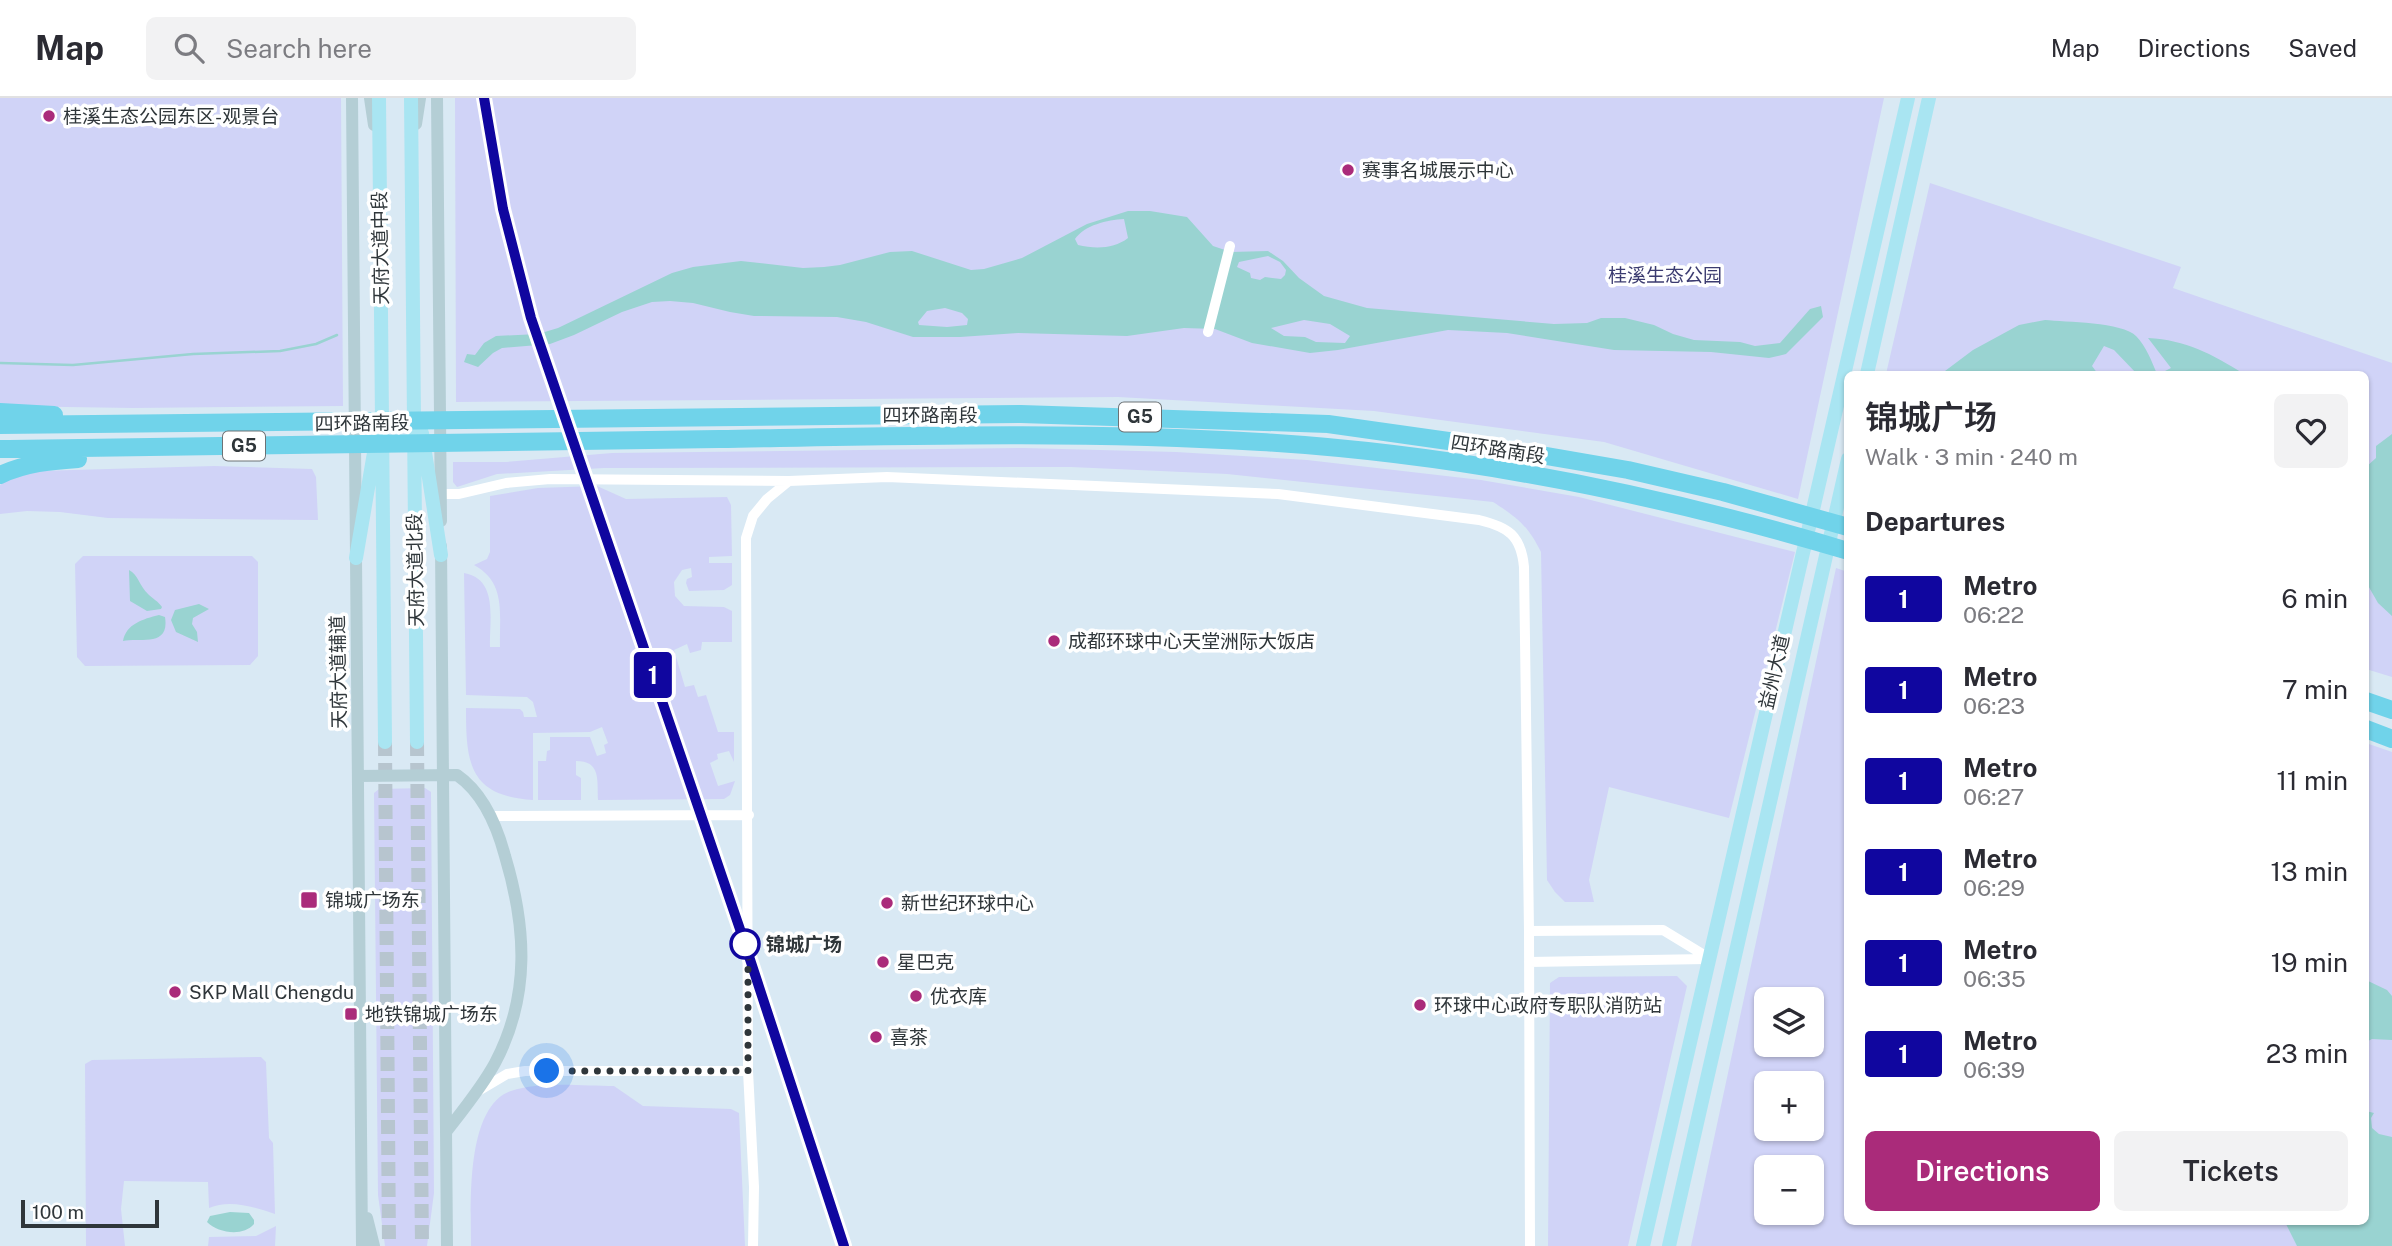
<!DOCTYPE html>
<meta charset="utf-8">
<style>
body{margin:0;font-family:"Public Sans","Noto Sans SC",sans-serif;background:#f2f2f3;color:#2b2b33;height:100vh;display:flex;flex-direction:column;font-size:26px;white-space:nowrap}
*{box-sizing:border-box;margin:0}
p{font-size:23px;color:#7c7c81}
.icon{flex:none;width:38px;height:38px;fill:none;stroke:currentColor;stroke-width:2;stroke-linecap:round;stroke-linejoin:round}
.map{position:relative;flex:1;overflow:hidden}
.drawer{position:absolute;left:1844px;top:273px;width:525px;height:854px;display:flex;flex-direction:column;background:#fff;border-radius:10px;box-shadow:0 2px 5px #0004}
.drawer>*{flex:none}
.badge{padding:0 14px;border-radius:5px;font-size:24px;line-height:46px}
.tools{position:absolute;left:1754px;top:889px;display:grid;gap:14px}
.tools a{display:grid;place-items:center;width:70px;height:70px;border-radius:10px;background:#fff;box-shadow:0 2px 5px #0004;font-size:35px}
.scale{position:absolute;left:21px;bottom:18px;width:138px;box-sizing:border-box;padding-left:7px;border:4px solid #2f363a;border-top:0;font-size:19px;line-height:24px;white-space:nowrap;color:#2f363a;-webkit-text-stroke:5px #fff;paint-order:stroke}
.you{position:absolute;width:35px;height:35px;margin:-18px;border:5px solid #fff;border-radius:50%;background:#1a73e8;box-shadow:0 0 0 10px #1a73e833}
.map>.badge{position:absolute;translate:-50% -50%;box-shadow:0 0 0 4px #fff}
h2{padding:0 21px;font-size:26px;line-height:63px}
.round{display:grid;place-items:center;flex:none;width:74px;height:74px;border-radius:10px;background:#f2f2f3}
.summary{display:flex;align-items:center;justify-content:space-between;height:119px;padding:0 21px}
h1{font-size:33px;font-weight:600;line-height:52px}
.action{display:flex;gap:14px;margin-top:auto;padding:14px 21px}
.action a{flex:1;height:80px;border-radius:10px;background:#aa2b7a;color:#fff;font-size:28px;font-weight:600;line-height:80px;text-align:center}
.action a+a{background:#f2f2f3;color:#2b2b33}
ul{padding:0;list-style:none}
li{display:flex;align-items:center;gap:21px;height:91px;padding:0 21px}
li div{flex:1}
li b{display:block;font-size:26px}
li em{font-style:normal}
li .badge{min-width:77px;font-weight:700;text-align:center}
header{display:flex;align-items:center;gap:42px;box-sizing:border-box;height:98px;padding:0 35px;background:#fff;border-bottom:2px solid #e1e1e2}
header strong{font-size:33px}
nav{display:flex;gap:38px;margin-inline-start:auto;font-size:24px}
.search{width:490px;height:63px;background:#f2f2f3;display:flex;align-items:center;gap:18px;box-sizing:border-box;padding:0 24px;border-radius:10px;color:#7c7c81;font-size:26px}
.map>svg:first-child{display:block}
.green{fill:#d0d3f7;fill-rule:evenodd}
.water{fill:#99d3d1;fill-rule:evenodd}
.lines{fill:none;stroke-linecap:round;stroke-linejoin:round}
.stream{stroke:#99d3d1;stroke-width:2.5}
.primary-tunnel{stroke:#b7c5cf;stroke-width:14;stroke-dasharray:14 7;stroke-linecap:butt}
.street{stroke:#fff;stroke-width:10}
.secondary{stroke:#b4ced5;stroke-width:12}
.primary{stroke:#a9e5f2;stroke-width:14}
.highway{stroke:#70d3ea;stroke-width:18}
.line-casing{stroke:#fff;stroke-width:16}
.line{stroke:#10069f;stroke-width:10}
.walk{stroke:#2f363a;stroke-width:7;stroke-dasharray:0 12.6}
.poi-dot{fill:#aa2b7a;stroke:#fff;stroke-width:2.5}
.stop-dot{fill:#fff;stroke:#10069f;stroke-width:3.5}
.labels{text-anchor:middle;stroke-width:7;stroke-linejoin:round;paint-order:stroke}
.shield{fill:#fff;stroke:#6d7275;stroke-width:2}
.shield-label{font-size:18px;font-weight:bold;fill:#2f363a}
.poi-label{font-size:19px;fill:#2f363a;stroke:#fff;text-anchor:start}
.street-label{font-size:19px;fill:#2f363a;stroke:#fff}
.park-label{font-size:19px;fill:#3b3b70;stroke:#fff}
.stop-label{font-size:19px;font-weight:bold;fill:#2f363a;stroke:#fff;text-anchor:start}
</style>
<header>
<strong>Map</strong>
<div class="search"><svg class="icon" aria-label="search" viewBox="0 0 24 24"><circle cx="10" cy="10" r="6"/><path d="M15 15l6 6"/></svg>Search here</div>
<nav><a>Map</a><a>Directions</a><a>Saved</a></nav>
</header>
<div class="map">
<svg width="2392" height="1148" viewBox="0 0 2392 1148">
<rect width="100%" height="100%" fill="#d9e9f4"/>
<!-- green -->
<path class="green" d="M0 0H341L343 308 133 310 0 308Z
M455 0H1884L1798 401 1604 344 1374 313 1118 299 456 304Z
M1930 85 2181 169 2173 190 2392 265V579L2366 571V276H1886Z
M1024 350 1176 354 1307 362 1481 382 1579 399 1795 454 1729 720 1609 689 1589 782 1594 804H1565L1555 794 1547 782 1541 454C1528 428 1518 420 1493 404L1227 376 1071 369 604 370 497 376 457 389 453 384V364H506L612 355Z
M214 368 312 371 316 379 318 422 108 420 60 414 27 413 0 416V387L10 380 38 373Z
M597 388 626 401 727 399 731 407 732 458 709 459V465H732V487L724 492 689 493 686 485 687 481 692 479 691 470 682 472 674 484 675 498 684 508 724 509 732 513V544H702L701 552 690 555 687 546 674 552 685 589 694 587 698 599 706 597 718 634H734V664L729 653 717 656 718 661 710 665 718 688 735 683 730 697 724 701 598 702C597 682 601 663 576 663V677L581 680V702H538V663H546L547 653 550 652V639H590L597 658 606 655 604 647 608 645 602 629 590 634 533 635V702C469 698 466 665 466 610L520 611 523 614 524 619H537L533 604 527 599 466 597 464 475C499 481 489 523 490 549H500C499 517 507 485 474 467L487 461 490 454V398L538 390Z
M83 458H252L258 464V558L250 567 85 568 77 559 75 466Z
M1836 470 1848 474V1124H2366V645L2392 654V1148H1691ZM1766 901H1811V947H1766ZM1766 985H1811V1031H1766ZM1766 1069H1811V1115H1766Z
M425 690 431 694 434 1095 427 1148H385L378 1097 374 695 379 691Z
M1677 878 1687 888 1628 1148H1548L1550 885 1559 879Z
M261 959 266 964 269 1040 273 1045 275 1116C254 1109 230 1101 209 1110L208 1084 124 1083 121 1111 125 1148H86L85 966 92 962Z
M614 988 643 1008 731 1011 739 1015 745 1148H471C471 1108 465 1009 511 993 540 983 584 988 614 988Z
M276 1128 275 1148H208L209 1139 256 1138Z"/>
<!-- water -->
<path class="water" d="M1128 113H1150L1187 119 1213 148 1231 154 1268 153 1283 163 1299 180 1324 198 1367 210 1554 226 1587 225 1601 220H1625L1654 227 1673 236 1694 242 1740 244 1755 248 1780 245 1810 211 1821 208 1823 219 1786 256 1769 260 1711 254 1614 252 1507 235 1448 232 1338 252 1310 255 1252 245 1215 231 1184 230 1127 238 1018 235 960 239H913L866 224 837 219 754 218 730 214 693 205 670 203 652 204 622 214 574 237 550 246 502 250 493 255 478 269 464 264 467 256 475 257 484 245 496 238 538 236 558 230 672 175 693 169 741 163 803 170 824 169 840 167 890 154 912 153 971 172 984 171 1022 160 1087 126ZM1124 121 1128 140C1114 151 1095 151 1078 147L1075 141C1085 127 1107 122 1124 121ZM1268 158 1280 164 1286 172 1285 177 1281 181 1265 179 1260 182 1251 180 1250 175 1237 169 1239 164ZM945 210 962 215 968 221 967 227 947 229 919 227 918 224 927 213ZM1304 222 1330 226 1350 238 1345 245 1316 244 1305 239 1284 238 1271 230Z
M2045 222C2065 224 2123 224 2136 238 2146 248 2152 264 2157 276H2137L2114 252 2104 248 2092 268 2098 276H1941L1973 252 2019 227Z
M2148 240C2186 242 2212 256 2244 276H2159L2171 270Z
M2392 336V518L2378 505 2366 484V369L2376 360V348Z
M129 472C138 476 140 489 148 496 153 501 158 503 162 509L161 511 147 513 130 503Z
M199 506 209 511 193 520 192 526 197 534 198 544 176 534 171 522 175 512Z
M159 517 165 519C170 550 139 539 123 543 126 526 143 521 159 517Z
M2366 882 2387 892 2392 898V942L2372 941 2366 944Z
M2366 1013 2374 1015 2371 1020 2372 1030 2379 1036 2392 1039V1148H2297L2285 1124H2366Z
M230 1114 249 1115 254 1122V1126C243 1139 218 1135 207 1124L210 1118Z"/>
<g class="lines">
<!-- stream -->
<path class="stream" d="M0 265 73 267 193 256 280 253 316 246 337 237"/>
<!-- primary-tunnel -->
<path class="primary-tunnel" d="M385 644 389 1148
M417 644 422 1148"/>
<!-- street -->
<path class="street" d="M1208 234 1230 148
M440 396H459L506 385 550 381 789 383 887 379 1278 396 1479 422C1508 429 1521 437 1524 469L1529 833 1530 1148
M491 718 749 717
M1529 833 1663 832 1709 860
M1529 864 1707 861
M480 992 507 976 525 973H748
M753 1148 754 1089 748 973 746 440 753 418 767 401 789 383"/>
<!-- secondary -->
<path class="secondary" d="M352 0 362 1148
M370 0 374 27
M437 0 441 423
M416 26 420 0
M441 448 447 1148
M358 678 457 677C483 695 497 728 505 758 526 828 531 897 495 965 482 989 463 1012 446 1034
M367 1120 374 1148"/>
<!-- primary -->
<path class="primary" d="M379 0 385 644
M411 0 417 644
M1867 276 1929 0
M422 335 441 457
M356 460 375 349
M1643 1148 1908 0
M1669 1148 1848 361"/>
<!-- highway -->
<path class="highway" d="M0 314 54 317
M0 327 1021 316 1328 326 1512 352 1628 372 1723 394 1848 429
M0 351C240 348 480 344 719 341 900 338 1081 333 1261 344 1460 356 1658 396 1848 453
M0 377C26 365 50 363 78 361
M2366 603 2392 612
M2366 631 2392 641"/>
</g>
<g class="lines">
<!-- line casing -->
<g class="line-casing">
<path id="line" d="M484 0 503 111 531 220 743 840 844 1148"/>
</g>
<!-- line -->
<use href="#line" class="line"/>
<!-- walk -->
<path class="walk" d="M547 973H748V846H745"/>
</g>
<!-- markers -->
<g class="poi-dot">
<circle cx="49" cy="18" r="7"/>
<circle cx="1348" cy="72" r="7"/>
<circle cx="1054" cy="543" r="7"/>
<rect x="300" y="793" width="18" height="18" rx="3.5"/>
<circle cx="887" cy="805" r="7"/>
<circle cx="883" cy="864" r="7"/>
<circle cx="175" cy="894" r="7"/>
<circle cx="916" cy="898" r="7"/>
<circle cx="1420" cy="907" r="7"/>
<rect x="344" y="909" width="14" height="14" rx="3.5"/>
<circle cx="876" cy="939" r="7"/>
</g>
<circle class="stop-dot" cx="745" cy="846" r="14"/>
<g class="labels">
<!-- shield labels -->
<g class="shield">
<rect x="1119" y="304.5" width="42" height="29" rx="5"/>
<rect x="223" y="333.5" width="42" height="29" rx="5"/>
</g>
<g class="shield-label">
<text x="1140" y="325">G5</text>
<text x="244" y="354">G5</text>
</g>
<!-- poi labels -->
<g class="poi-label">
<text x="63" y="25">桂溪生态公园东区-观景台</text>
<text x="1362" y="79">赛事名城展示中心</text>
<text x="1068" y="550">成都环球中心天堂洲际大饭店</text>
<text x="325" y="809">锦城广场东</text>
<text x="901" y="812">新世纪环球中心</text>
<text x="897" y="871">星巴克</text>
<text x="189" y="901">SKP Mall Chengdu</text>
<text x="930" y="905">优衣库</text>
<text x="1434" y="914">环球中心政府专职队消防站</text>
<text x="365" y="923">地铁锦城广场东</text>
<text x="890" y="946">喜茶</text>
</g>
<!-- street labels -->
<g class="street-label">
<text transform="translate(380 150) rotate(-91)" y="7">天府大道中段</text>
<text x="930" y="324">四环路南段</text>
<text transform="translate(362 325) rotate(-1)" y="7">四环路南段</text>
<text transform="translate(1498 351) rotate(9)" y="7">四环路南段</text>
<text transform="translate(415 472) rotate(-91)" y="7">天府大道北段</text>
<text transform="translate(338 574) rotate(-91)" y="7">天府大道辅道</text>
<text transform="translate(1774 574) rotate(-77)" y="7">益州大道</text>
</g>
<!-- park labels -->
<g class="park-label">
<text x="1665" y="184">桂溪生态公园</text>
</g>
<!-- stop labels -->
<g class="stop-label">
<text x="766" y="853">锦城广场</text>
</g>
</g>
</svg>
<div class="tools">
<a><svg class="icon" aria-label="layers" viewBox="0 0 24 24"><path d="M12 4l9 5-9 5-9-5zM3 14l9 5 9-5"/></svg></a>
<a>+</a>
<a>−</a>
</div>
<div class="scale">100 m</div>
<div class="you" style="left:547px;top:973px"></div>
<b class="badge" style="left:653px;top:577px;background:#10069f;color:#fff">1</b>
<section class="drawer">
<div class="summary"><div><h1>锦城广场</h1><p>Walk · 3 min · 240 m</p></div><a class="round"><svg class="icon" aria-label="heart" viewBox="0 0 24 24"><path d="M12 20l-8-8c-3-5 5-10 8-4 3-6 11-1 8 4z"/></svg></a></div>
<h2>Departures</h2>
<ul>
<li><span class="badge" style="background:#10069f;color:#fff">1</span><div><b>Metro</b><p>06:22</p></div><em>6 min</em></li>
<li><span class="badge" style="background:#10069f;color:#fff">1</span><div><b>Metro</b><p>06:23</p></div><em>7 min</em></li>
<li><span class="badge" style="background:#10069f;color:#fff">1</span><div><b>Metro</b><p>06:27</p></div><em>11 min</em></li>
<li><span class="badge" style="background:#10069f;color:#fff">1</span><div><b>Metro</b><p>06:29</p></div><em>13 min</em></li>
<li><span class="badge" style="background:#10069f;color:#fff">1</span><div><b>Metro</b><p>06:35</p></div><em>19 min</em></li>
<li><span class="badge" style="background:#10069f;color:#fff">1</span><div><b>Metro</b><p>06:39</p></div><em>23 min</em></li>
</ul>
<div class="action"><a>Directions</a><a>Tickets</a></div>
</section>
</div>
